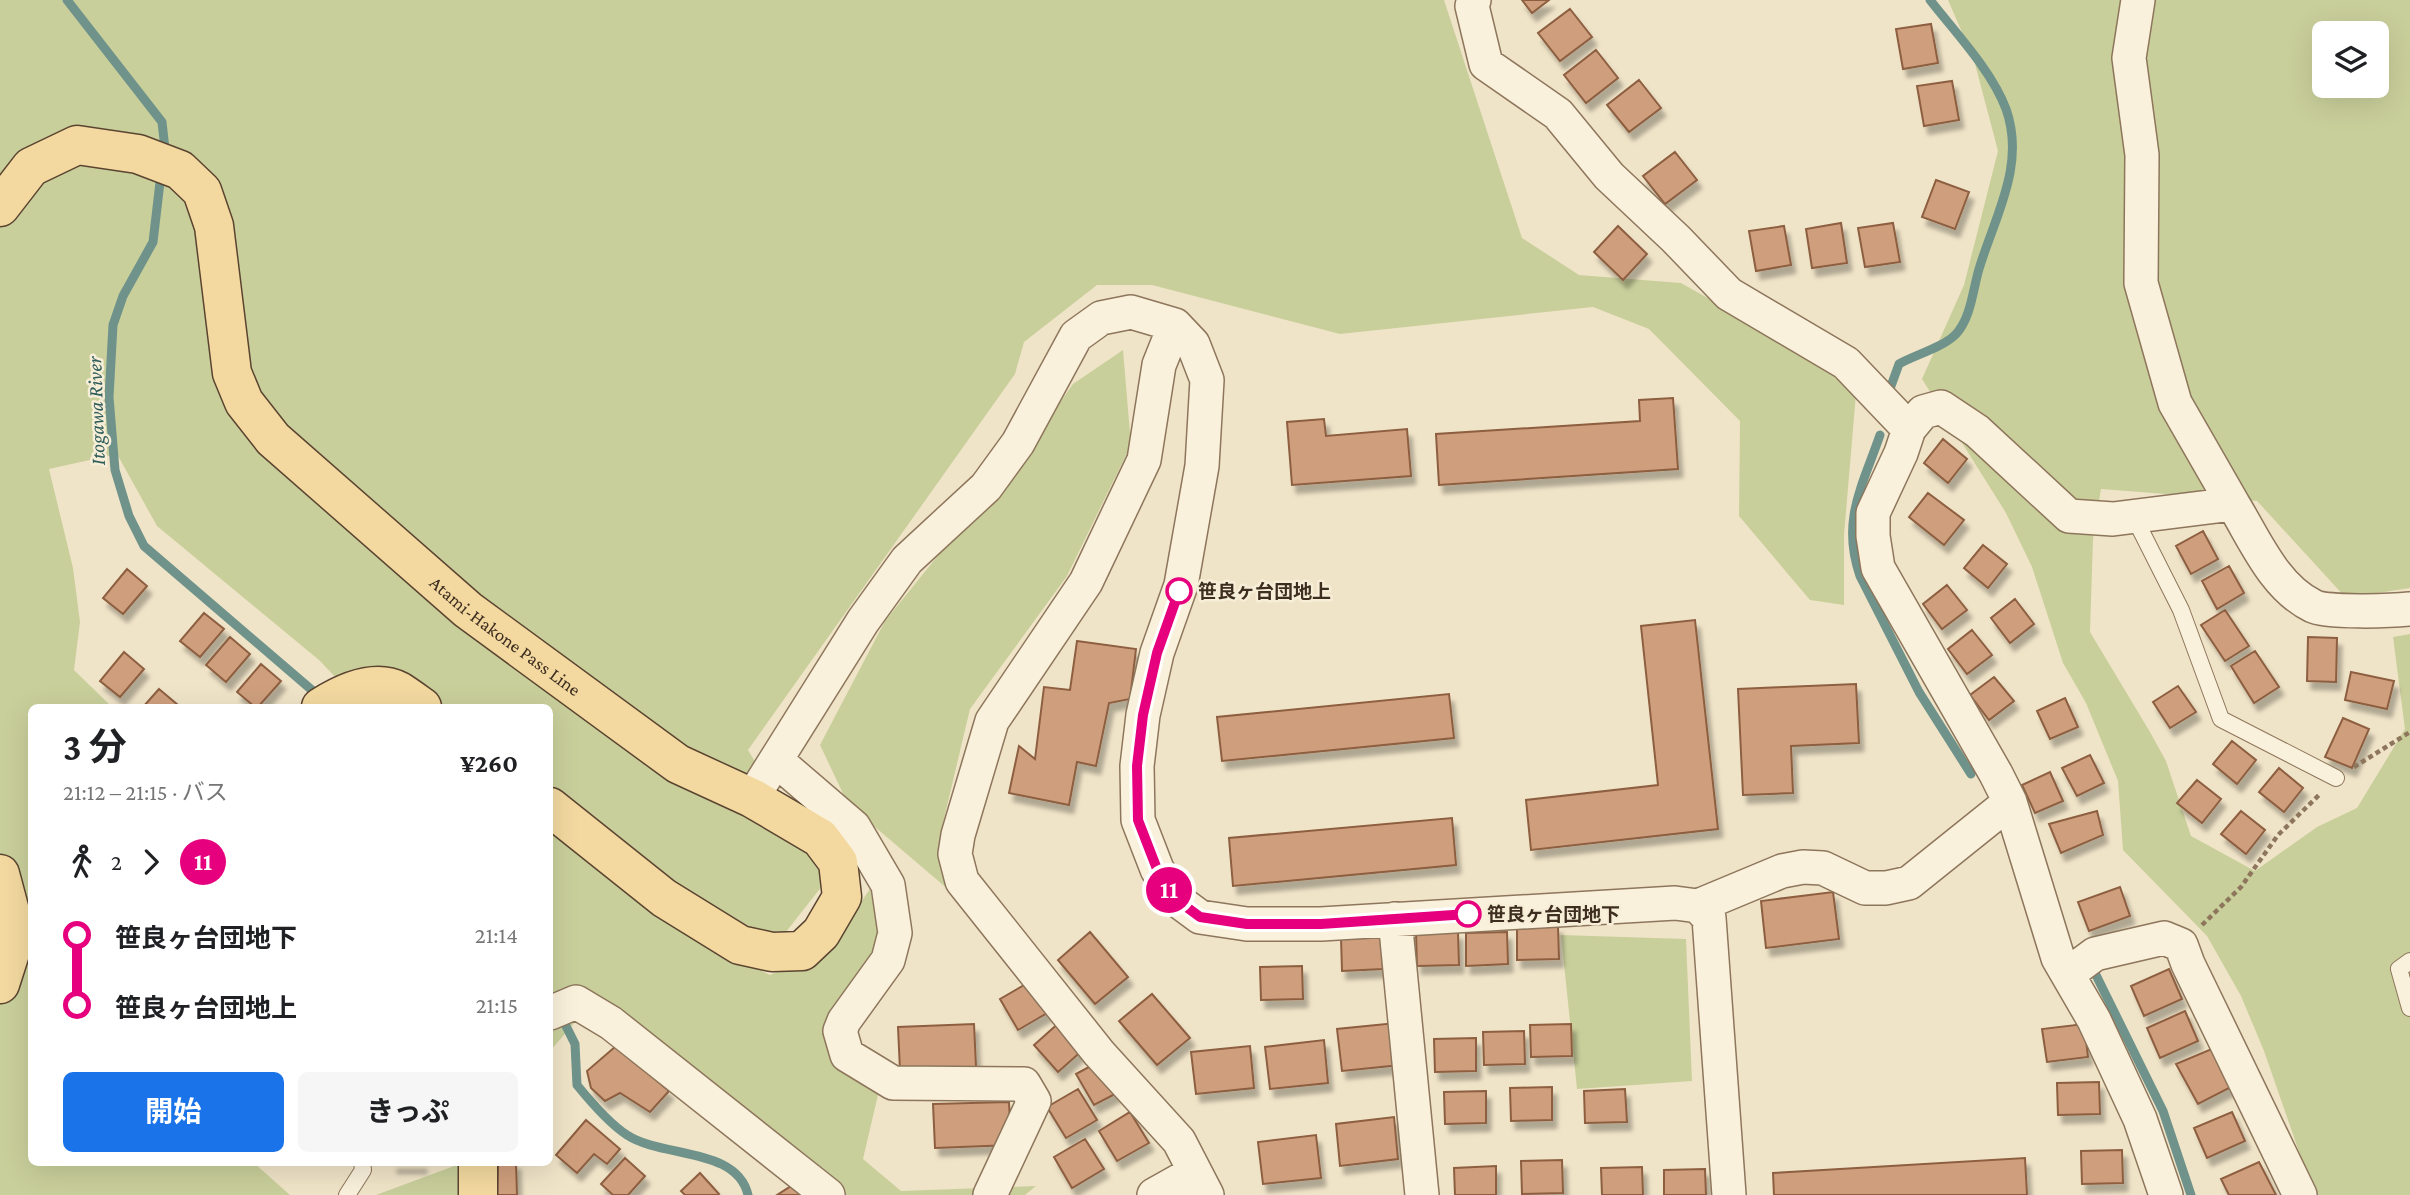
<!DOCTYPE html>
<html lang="ja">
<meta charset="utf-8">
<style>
body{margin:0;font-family:"Crimson Pro","Noto Sans JP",serif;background:#f6f6f6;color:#202124;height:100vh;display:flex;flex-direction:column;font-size:26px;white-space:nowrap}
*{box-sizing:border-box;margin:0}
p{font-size:23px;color:#757577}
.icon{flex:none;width:38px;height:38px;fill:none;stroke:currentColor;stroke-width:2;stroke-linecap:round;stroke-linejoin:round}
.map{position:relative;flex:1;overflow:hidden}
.panel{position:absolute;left:28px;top:704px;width:525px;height:462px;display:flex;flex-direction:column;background:#fff;border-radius:10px;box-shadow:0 7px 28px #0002}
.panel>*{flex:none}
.badge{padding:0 14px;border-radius:23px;font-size:24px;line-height:46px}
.controls{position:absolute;left:2312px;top:21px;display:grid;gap:14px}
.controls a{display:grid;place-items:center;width:77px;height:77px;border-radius:10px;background:#fff;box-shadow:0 7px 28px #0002;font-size:35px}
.map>.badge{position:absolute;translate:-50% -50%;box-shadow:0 0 0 4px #fff}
.legs{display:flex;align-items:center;gap:10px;height:77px;padding:0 35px;font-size:23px}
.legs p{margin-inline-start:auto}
.head{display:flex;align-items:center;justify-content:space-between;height:119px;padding:0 35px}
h1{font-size:38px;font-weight:700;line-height:52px}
.button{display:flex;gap:14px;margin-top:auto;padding:14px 35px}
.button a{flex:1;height:80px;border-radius:10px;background:#1a73e8;color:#fff;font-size:28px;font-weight:700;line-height:80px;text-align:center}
.button a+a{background:#f6f6f6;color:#202124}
ul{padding:0 35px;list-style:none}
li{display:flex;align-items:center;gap:24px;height:70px;font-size:26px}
li i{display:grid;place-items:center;width:10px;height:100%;margin:0 9px;background:currentColor}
li i::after{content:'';width:18px;height:18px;margin:-9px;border:5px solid;border-radius:50%;background:#fff}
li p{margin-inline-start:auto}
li:first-child i{background:linear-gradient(#0000 50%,currentColor 0)}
li:last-child i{background:linear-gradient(currentColor 50%,#0000 0)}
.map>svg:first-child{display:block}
.green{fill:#c9cf9b;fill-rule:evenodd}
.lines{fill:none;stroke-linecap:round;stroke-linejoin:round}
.stream{stroke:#6f938a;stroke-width:9}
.building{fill:#cf9f7d;stroke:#8d5f41;stroke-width:2;filter:url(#shadow)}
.lane-casing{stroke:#8d765c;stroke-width:18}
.street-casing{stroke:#8d765c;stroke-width:36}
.primary-casing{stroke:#5b4430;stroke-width:41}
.path{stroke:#8d765c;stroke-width:4.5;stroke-dasharray:5 3.5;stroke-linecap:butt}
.lane{stroke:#faf1dc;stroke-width:16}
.street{stroke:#faf1dc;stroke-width:33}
.primary{stroke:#f3d9a0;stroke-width:38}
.line-1-casing{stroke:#fff;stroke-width:16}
.line-1{stroke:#e6007e;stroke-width:10}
.stop-1-dot{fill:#fff;stroke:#e6007e;stroke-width:3.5}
.labels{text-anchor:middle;stroke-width:5;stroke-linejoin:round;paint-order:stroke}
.stop-label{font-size:19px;font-weight:bold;fill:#3d2e20;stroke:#f7eed8;text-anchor:start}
.street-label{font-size:19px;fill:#3d2e20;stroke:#f7eed8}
.water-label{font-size:21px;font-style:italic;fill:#2f5d5a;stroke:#f7eed8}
</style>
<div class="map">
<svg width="2410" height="1195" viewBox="0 0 2410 1195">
<defs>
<filter id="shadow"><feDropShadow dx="4.5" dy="8" stdDeviation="2" flood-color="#0004"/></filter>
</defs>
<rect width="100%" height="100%" fill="#f0e4c8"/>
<!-- green -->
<path class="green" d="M0 0H1444L1522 238 1579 275 1681 283 1814 358 1856 394 1844 535V605L1810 600 1739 516 1740 421 1649 329 1593 307 1340 334 1152 285H1097L1024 342 1015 374 748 750 826 881 782 937 662 910 657 917 770 975 828 950 870 889 880 937 834 1058 881 1082 863 1159 901 1191 1036 1186 1025 1195H828L589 1006 550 1051V707H364L319 660 157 526 117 454 49 469 73 568 80 622 74 670 112 707H32V1162H253L290 1195H0Z
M1948 0H2410V588L2346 598 2257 501 2101 489 2093 539 2090 632 2150 732 2166 761 2191 836 2255 871 2317 827 2357 808 2405 729 2393 637 2410 634V1195H2314L2264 1051 2241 996 2207 936 2123 850 2118 781 2086 703 2063 663 2032 567 2006 513 1922 379 1964 285 1998 151 1974 60ZM2324 33H2376V86H2324Z
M1123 350 1131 445 1067 576 970 709 942 827 956 896 848 804 820 745 885 621 1042 427 1073 384Z
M1561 935 1686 939 1692 1081 1577 1089Z
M465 1162 476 1195H376Z"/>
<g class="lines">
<!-- stream -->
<path class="stream" d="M67 0 162 122 165 149
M160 182 153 242 123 296 113 325 109 397 115 470 129 516 144 546 313 691
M1891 386 1899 364C1915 355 1944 347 1956 334 1971 318 1973 289 1979 269 1995 216 2026 165 2006 109 1992 71 1955 32 1930 0
M1880 435C1862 487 1841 521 1860 576L1919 692 1971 774
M2096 975 2163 1111 2191 1195
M563 1020 575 1044 577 1085C590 1101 610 1124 627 1135 662 1158 737 1147 748 1195"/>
</g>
<!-- building -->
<path class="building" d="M1522 0H1549L1532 13Z
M1570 9 1592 37 1560 61 1538 33Z
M1931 24 1938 63 1903 69 1896 29Z
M1596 50 1618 78 1586 103 1564 75Z
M1639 80 1661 108 1629 132 1607 105Z
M1952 81 1959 120 1924 126 1917 86Z
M1675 152 1697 180 1665 204 1643 176Z
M1936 180 1969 192 1955 229 1922 217Z
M1841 223 1847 263 1812 268 1806 229Z
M1893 223 1900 262 1865 267 1858 228Z
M1618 226 1647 254 1623 280 1594 252Z
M1784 226 1791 265 1756 271 1749 231Z
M1673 398 1678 469 1439 485 1436 434 1640 421 1639 400Z
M1324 419 1326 436 1407 429 1411 476 1292 485 1287 422Z
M1943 439 1967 459 1948 483 1924 463Z
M1928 493 1964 520 1944 545 1909 517Z
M2203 531 2218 559 2191 574 2176 546Z
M1983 545 2007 564 1988 588 1964 568Z
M2229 566 2244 593 2217 609 2202 581Z
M127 569 147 586 123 614 103 598Z
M1947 585 1967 610 1942 629 1923 604Z
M2015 599 2034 624 2010 643 1991 618Z
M2225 610 2249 646 2225 661 2201 625Z
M204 613 224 629 200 657 180 641Z
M1695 620 1718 829 1531 850 1526 800 1658 785 1641 626Z
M1972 630 1992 655 1967 674 1948 649Z
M230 637 250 654 226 682 206 665Z
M2308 637 2337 638 2336 682 2307 681Z
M1077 641 1136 649 1130 699 1109 703 1096 766 1077 762 1069 805 1009 793 1019 746 1035 759 1044 687 1070 690Z
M2255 651 2279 687 2254 703 2231 666Z
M124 652 144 669 120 697 100 681Z
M261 664 281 681 258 707H255L237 692Z
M2351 672 2394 681 2387 709 2345 700Z
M1994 677 2014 701 1989 720 1970 695Z
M1856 684 1859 743 1791 746 1793 793 1743 795 1738 689Z
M2178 686 2196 712 2170 728 2153 702Z
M159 689 178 705 177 707H143Z
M1449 694 1454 738 1222 761 1217 717Z
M2065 698 2078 727 2050 739 2037 711Z
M2343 718 2369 729 2352 768 2325 757Z
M2232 741 2256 760 2237 784 2213 764Z
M2090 755 2104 783 2077 796 2062 768Z
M2279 768 2303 788 2284 812 2259 792Z
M2050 772 2063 801 2035 813 2022 785Z
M2197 780 2221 799 2202 823 2177 803Z
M2097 811 2103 835 2061 853 2049 824Z
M2241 811 2265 830 2246 854 2221 834Z
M1452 818 1456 865 1233 886 1229 838Z
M2120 887 2130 916 2089 931 2078 902Z
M1833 892 1839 939 1766 948 1761 901Z
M1558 926 1559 959 1517 960V927Z
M1090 932 1128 977 1095 1004 1058 960Z
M1458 932 1459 965 1417 966 1416 933Z
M1507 932 1508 964 1466 966V933Z
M1382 937 1383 969 1342 971 1341 938Z
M1302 966 1303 999 1261 1000 1260 967Z
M2169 969 2182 999 2144 1016 2131 986Z
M1031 981 1049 1012 1018 1030 1000 999Z
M1152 994 1190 1038 1157 1065 1119 1021Z
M2185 1011 2198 1041 2160 1058 2147 1028Z
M1061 1021 1085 1048 1058 1072 1034 1045Z
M1396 1023 1400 1065 1342 1071 1337 1029Z
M974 1024 976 1067 900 1070 898 1027Z
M1571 1024 1572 1056 1531 1057 1530 1025Z
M2084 1024 2088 1057 2047 1062 2042 1029Z
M1524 1031 1525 1064 1484 1065 1483 1032Z
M1476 1038V1071L1435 1072 1434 1039Z
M1324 1040 1328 1083 1270 1089 1265 1047Z
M616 1046 669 1091 650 1112 620 1093 605 1101 591 1088 587 1071Z
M1250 1046 1254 1088 1196 1094 1191 1052Z
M2214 1048 2231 1087 2198 1104 2176 1064Z
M1098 1062 1117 1093 1094 1105 1076 1074Z
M2099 1082 2100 1114 2058 1115 2057 1083Z
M1552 1087V1120L1511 1121 1510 1088Z
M1078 1089 1097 1120 1066 1138 1047 1107Z
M1625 1089 1627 1122 1585 1123 1584 1091Z
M1486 1091V1123L1445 1124 1444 1092Z
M1009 1102 1011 1145 935 1148 933 1104Z
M1130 1112 1149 1143 1117 1161 1099 1131Z
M2232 1112 2245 1141 2207 1158 2194 1128Z
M1394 1117 1398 1159 1340 1166 1336 1124Z
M586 1120 620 1149 607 1164 594 1154 577 1173 556 1155Z
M1316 1135 1321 1178 1263 1184 1258 1142Z
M1085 1139 1104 1169 1072 1188 1054 1157Z
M2122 1150 2123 1183 2082 1184 2081 1151Z
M625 1158 645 1176 628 1195H613L601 1184Z
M2025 1158 2027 1195H1774L1773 1173Z
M1562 1160 1563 1193 1522 1194 1521 1161Z
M393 1162H422V1165H393Z
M498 1162H516L517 1195H497Z
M2259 1162 2276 1195H2229L2221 1179Z
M1496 1166V1195H1455L1454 1168Z
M1642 1167 1643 1195H1602L1601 1168Z
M1705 1169 1706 1195H1664V1170Z
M700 1173 719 1194 718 1195H685L681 1191Z
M799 1181 808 1195H777Z"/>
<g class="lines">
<!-- lane casing -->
<g class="lane-casing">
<path id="lane" d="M2134 517 2181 610 2221 719 2336 778
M2410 961 2399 969 2410 1008
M347 1195 363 1170 362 1162"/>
</g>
<!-- street casing -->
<g class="street-casing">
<path id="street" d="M1474 0 1472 6 1486 64 1558 114 1609 176 1676 239 1729 294 1846 363 1909 429
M2138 0 2129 58 2142 155 2141 283 2175 403 2233 504
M1175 325 1159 365 1144 460 1086 582 992 721 958 835 955 854 962 881 1099 1053 1179 1141 1207 1195
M776 760 854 827 888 885 895 933 888 960 844 1021 840 1031 847 1055 893 1083 1024 1084 1034 1101 990 1195
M752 798 863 621 907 560 986 487 1018 443 1076 336 1101 318 1131 312 1175 325 1193 344 1207 380 1202 466 1181 585 1157 653 1143 715 1137 766 1138 820 1157 869 1173 897 1200 917 1247 924H1321L1675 903 1698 906 1709 918 1729 1195
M1698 906 1782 871 1803 867 1823 868 1865 888H1886L1909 883 2010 802
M1395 919 1422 1195
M2068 974 2095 954 2164 938 2181 945 2188 964 2300 1195
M550 1013 576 1002 611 1023 828 1195
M1154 1195 1195 1172
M2166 1195 2140 1119 2094 1020 2058 958 2010 802 1996 774 1878 568 1873 536V513L1901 453 1909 429 1923 412 1941 407 1977 431 2069 516 2113 519 2233 504C2255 540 2274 587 2313 606 2326 613 2392 611 2410 609"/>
</g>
<!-- primary casing -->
<g class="primary-casing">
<g id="primary">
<path id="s1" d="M0 207 31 167 77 145 138 154 180 170 202 191 214 226 232 373 244 402 273 439 468 610 678 764 752 798 820 838 838 862 842 897 821 933 802 951 772 952 740 945 664 898 550 807"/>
<path d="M321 707C343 693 374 678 399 691 407 696 415 702 422 707"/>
<path d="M0 874 16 934 0 984"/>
<path d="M478 1195V1162"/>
</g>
</g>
<!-- path -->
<path class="path" d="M2354 767 2410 732
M2202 925 2241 887 2278 835 2320 794"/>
<!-- lane -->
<use href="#lane" class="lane"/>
<!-- street -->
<use href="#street" class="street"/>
<!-- primary -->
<use href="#primary" class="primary"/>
</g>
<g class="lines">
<!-- line-1 casing -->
<g class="line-1-casing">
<path id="line-1" d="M1179 591 1157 653 1143 715 1137 766 1138 820 1157 869 1173 897 1200 917 1247 924H1321L1468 914"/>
</g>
<!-- line-1 -->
<use href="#line-1" class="line-1"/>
</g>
<!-- markers -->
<g class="stop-1-dot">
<circle cx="1179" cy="591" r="12"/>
<circle cx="1468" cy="914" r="12"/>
</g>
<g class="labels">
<!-- stop labels -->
<g class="stop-label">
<text x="1198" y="598">笹良ヶ台団地上</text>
<text x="1487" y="921">笹良ヶ台団地下</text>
</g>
<!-- street labels -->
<g class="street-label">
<text dy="7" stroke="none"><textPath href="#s1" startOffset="807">Atami-Hakone Pass Line</textPath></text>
</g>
<!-- water labels -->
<g class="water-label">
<text transform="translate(96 411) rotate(-92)" y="7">Itogawa River</text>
</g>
</g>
</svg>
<div class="controls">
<a><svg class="icon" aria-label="layers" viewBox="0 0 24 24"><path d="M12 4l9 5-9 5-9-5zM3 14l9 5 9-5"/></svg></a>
</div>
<b class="badge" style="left:1169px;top:890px;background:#e6007e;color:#fff">11</b>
<section class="panel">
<div class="head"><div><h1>3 分</h1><p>21:12 – 21:15 · バス</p></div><b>¥260</b></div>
<div class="legs"><svg class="icon" aria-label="walk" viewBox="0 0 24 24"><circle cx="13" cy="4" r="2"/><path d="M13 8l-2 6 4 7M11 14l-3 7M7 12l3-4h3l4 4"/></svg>2<svg class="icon" aria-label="forward" viewBox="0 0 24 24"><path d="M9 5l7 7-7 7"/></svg><b class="badge" style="background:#e6007e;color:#fff">11</b></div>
<ul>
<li><i style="color:#e6007e"></i><b>笹良ヶ台団地下</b><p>21:14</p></li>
<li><i style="color:#e6007e"></i><b>笹良ヶ台団地上</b><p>21:15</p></li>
</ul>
<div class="button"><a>開始</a><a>きっぷ</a></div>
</section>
</div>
